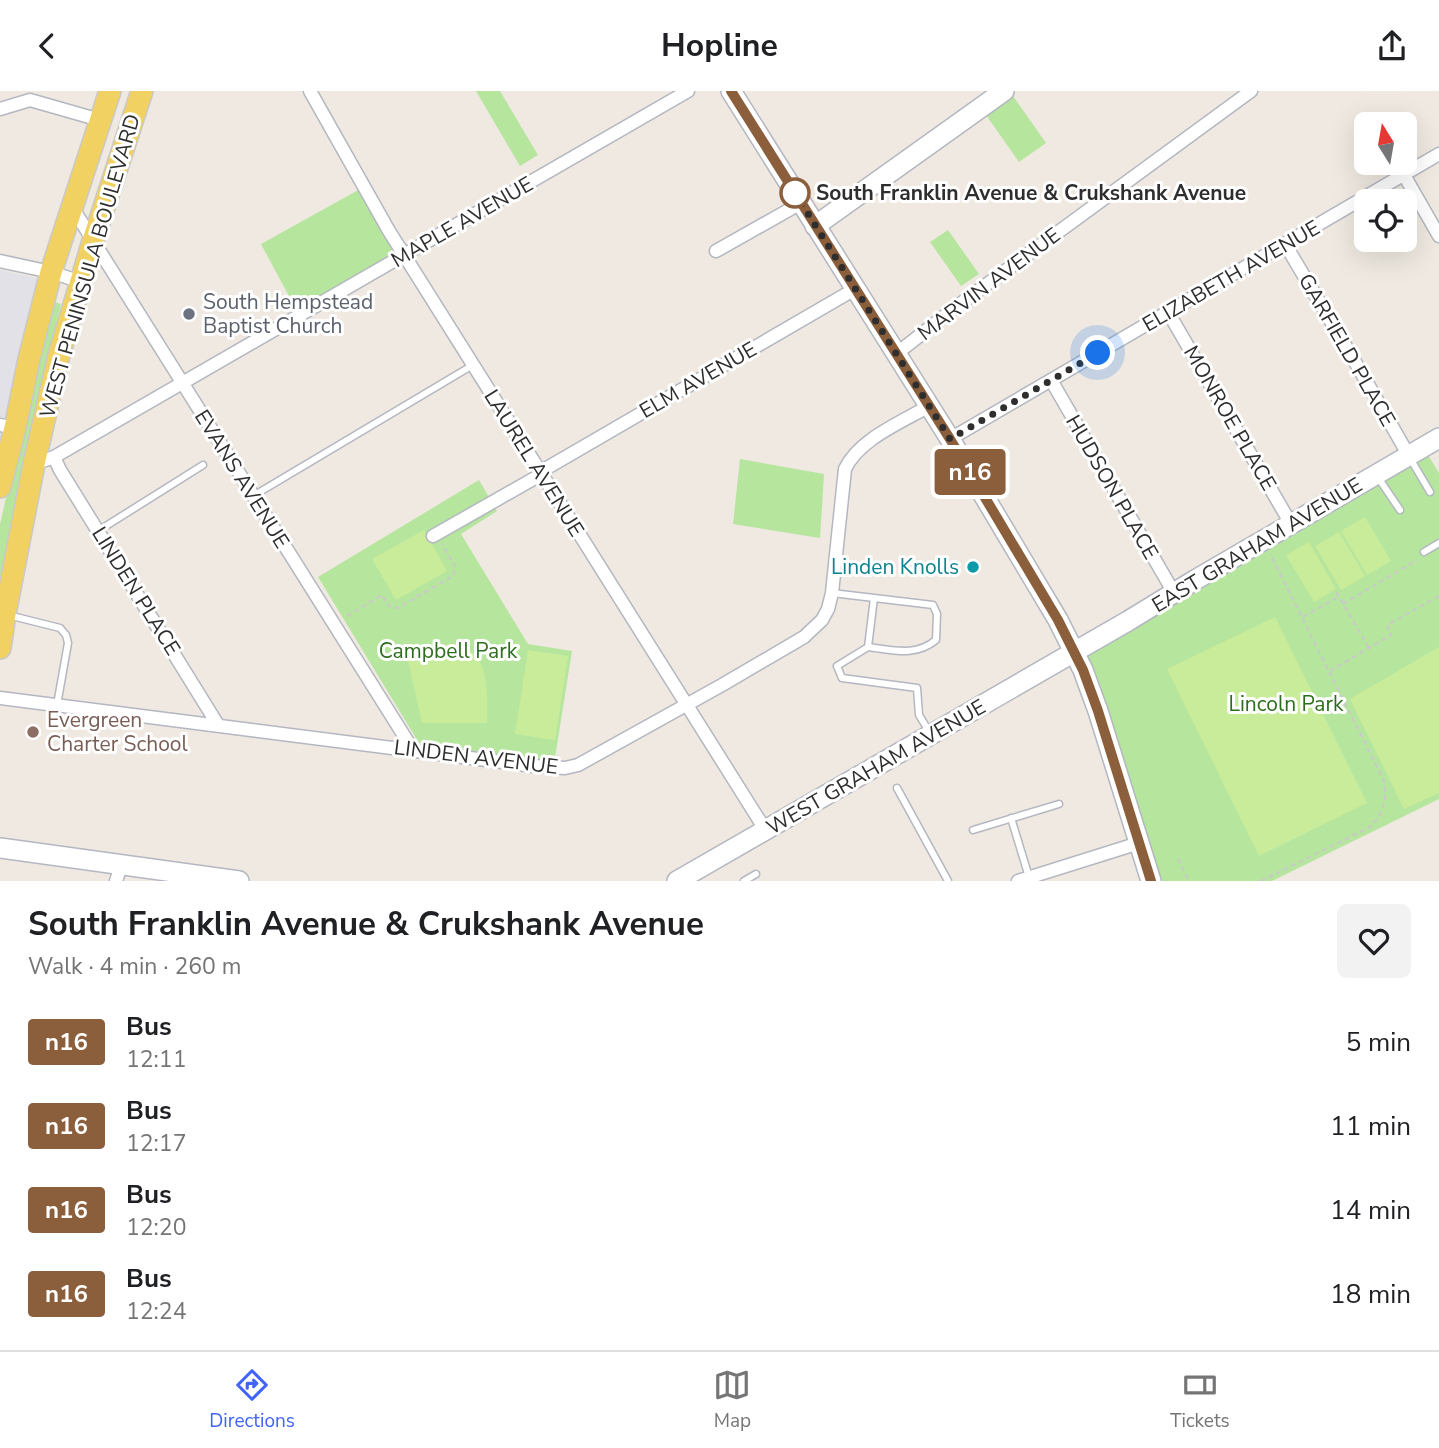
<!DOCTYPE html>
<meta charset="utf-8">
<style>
body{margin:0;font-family:"Nunito Sans",sans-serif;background:#f2f2f2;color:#202124;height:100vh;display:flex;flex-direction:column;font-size:26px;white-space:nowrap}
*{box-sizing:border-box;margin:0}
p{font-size:23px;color:#757577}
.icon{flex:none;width:38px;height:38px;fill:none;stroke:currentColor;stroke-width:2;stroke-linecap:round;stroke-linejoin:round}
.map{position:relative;height:790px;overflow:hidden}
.details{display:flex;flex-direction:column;background:#fff;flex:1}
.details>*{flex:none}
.badge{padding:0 14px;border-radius:5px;font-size:24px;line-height:46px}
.needle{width:46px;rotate:349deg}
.buttons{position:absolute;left:1354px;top:21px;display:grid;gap:14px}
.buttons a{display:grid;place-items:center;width:63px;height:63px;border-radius:10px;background:#fff;box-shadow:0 7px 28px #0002;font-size:35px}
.you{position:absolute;width:35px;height:35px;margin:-18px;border:5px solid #fff;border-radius:50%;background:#1a73e8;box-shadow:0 0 0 10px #1a73e833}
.map>.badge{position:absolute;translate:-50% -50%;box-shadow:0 0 0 4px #fff}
.round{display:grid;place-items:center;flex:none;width:74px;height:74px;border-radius:10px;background:#f2f2f2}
.overview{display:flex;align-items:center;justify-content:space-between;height:119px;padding:0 28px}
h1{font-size:33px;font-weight:700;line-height:52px}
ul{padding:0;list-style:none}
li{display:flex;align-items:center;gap:21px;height:84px;padding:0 28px}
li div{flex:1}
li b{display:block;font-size:26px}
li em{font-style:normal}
li .badge{min-width:77px;font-weight:700;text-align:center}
header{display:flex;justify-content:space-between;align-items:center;height:91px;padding:0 28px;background:#fff;font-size:32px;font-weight:700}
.dock{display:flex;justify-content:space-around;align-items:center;height:98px;border-top:2px solid #e0e0e0;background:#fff;font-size:19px;color:#757577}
.dock a{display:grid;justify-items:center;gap:4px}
.dock .current{color:#4264fb}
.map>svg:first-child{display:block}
.industrial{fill:#e3e1e8}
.green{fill:#b6e59e}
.pitch{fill:#c9ec9a}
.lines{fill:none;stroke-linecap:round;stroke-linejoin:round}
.lane-casing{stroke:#b4b7c1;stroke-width:9}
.street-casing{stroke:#b4b7c1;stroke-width:15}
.secondary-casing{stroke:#b4b7c1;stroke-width:22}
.primary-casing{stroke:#c9c9c9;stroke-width:24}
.path{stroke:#c9c9c9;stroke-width:2;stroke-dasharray:5 3.5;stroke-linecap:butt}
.lane{stroke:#fff;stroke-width:6}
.street{stroke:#fff;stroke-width:12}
.secondary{stroke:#fff;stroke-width:19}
.primary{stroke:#f2d163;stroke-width:21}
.line-casing{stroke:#fff;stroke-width:16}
.line{stroke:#8b5e3c;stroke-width:10}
.walk{stroke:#2e2e2e;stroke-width:7;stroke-dasharray:0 12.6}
.stop-dot{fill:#fff;stroke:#8b5e3c;stroke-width:3.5}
.worship-dot{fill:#6b7280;stroke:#fff;stroke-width:2.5}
.culture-dot{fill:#0f9aa8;stroke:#fff;stroke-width:2.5}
.education-dot{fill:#8d6e63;stroke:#fff;stroke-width:2.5}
.labels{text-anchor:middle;stroke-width:6;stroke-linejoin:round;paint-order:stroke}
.stop-label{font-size:21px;font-weight:bold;fill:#2e2e2e;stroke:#fff;text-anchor:start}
.street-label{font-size:21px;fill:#2e2e2e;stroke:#fff}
.worship-label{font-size:21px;fill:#5b616d;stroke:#fff;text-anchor:start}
.culture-label{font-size:21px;fill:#0d838f;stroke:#fff;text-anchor:end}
.park-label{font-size:21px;fill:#2c6e1b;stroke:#fff}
.education-label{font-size:21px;fill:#785e54;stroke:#fff;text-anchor:start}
</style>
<header><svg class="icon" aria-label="back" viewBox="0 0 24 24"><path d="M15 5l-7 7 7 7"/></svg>Hopline<svg class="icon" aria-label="share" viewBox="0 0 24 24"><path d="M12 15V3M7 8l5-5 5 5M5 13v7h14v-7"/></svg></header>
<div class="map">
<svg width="1439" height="790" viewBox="0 0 1439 790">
<rect width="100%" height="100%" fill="#efe9e1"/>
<!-- industrial -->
<path class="industrial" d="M0 179 37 187 0 358Z"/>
<!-- green -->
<path class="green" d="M476 0H500L538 64 520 75Z
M1013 5 1046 52 1019 71 986 24Z
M362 97 401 164 298 222 261 153Z
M948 139 979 183 961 195 930 151Z
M54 211 61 213 47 270 46 296 0 503V433L31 299 36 286Z
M1423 356 1439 382V708L1272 790H1151L1074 561Z
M740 368 824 383 820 447 733 433Z
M479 389 497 420 461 443 528 553 572 560 554 673 419 652 318 486Z"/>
<!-- pitch -->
<path class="pitch" d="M1365 426 1391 470 1367 484 1341 440Z
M424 439 447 480 396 509 372 468Z
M1339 441 1365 485 1341 499 1315 455Z
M1309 451 1336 498 1314 511 1286 464Z
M1275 526 1367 712 1259 765 1167 578Z
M440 554C447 554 456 553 463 555 491 567 487 606 487 632H422L406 561 426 556Z
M1439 556V702L1404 718 1350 608Z
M528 559 568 565 555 649 515 643Z"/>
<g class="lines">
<!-- lane casing -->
<g class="lane-casing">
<path id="lane" d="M1410 367 1430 401
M1377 385 1400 419
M253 405 473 274
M98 440 203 374
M1424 461 1439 452
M832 502 874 507 868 556 837 575 842 587 917 597 919 624 930 642
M8 524 60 537 66 544 68 552 57 614
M868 556C894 559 915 566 936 549L937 523 933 514 874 507
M897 697 948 790
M1011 727 1029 786
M973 739 1059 713
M744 790 756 783"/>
</g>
<!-- street casing -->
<g class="street-casing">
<path id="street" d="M310 0 389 140 766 740
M0 18 30 9 100 29
M1404 84 1439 145
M72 116 413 659
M1285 153 1361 281 1409 365
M716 160 801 112
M0 170 51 181 81 191
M1168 221 1291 433
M896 263 960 213 1251 0
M1051 289 1174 502
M0 334 15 337
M950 348 1439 63
M54 366 60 379 218 634
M34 373 54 366 688 0
M540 381 855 198
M433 445 542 383
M0 607 533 675 565 677 578 674 722 594 804 546 822 529 828 518 832 502 845 378C859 348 902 331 929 315
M116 790 121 775
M1018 790 1139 752"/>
</g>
<!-- secondary casing -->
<g class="secondary-casing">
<path id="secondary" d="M731 0 950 348 1058 529 1083 579 1098 620 1151 790
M815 135 1004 0
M0 757 239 790
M677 790 1128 530 1195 489 1439 347"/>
</g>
<!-- primary casing -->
<g class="primary-casing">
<path id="primary" d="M0 396 15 337 29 268 51 181 110 0
M0 557 5 523 34 373 59 264 93 150 142 0"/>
</g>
<!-- path -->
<path class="path" d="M1336 501 1369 557
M1343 513 1417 469
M347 525 382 504 389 515 398 517 453 485 456 477 442 453
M1303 526 1338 506
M1330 580 1391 544 1387 534 1439 505
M1178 768 1189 790
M1261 790 1370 736C1384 721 1387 710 1384 690L1270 463"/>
<!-- lane -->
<use href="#lane" class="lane"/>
<!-- street -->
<use href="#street" class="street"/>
<!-- secondary -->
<use href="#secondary" class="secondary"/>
<!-- primary -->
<use href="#primary" class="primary"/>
</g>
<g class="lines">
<!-- line casing -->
<g class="line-casing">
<path id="line" d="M731 0 950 348 1058 529 1083 579 1098 620 1151 790"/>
</g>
<!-- line -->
<use href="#line" class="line"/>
<!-- walk -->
<path class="walk" d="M795 102 950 348 1098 262"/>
</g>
<!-- markers -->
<circle class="stop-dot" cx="795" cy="102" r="14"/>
<circle class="worship-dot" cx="189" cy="223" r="7"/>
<circle class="culture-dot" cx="973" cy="476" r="7"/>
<circle class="education-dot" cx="33" cy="641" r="7"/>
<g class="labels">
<!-- stop labels -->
<g class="stop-label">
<text x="816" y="109">South Franklin Avenue &amp; Crukshank Avenue</text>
</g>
<!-- street labels -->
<g class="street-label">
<text transform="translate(462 131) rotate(-30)" y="7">MAPLE AVENUE</text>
<text transform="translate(90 175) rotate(-74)" y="7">WEST PENINSULA BOULEVARD</text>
<text transform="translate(1231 185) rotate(-30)" y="7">ELIZABETH AVENUE</text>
<text transform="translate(989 193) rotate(-37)" y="7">MARVIN AVENUE</text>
<text transform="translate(1347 259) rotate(60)" y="7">GARFIELD PLACE</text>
<text transform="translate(698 289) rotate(-30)" y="7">ELM AVENUE</text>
<text transform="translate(1230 327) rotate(60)" y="7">MONROE PLACE</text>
<text transform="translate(534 372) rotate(58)" y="7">LAUREL AVENUE</text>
<text transform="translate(242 388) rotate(58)" y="7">EVANS AVENUE</text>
<text transform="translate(1112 396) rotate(60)" y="7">HUDSON PLACE</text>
<text transform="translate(1257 454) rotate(-31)" y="7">EAST GRAHAM AVENUE</text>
<text transform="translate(136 500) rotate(58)" y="7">LINDEN PLACE</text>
<text transform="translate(476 666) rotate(7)" y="7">LINDEN AVENUE</text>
<text transform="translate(876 676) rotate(-30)" y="7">WEST GRAHAM AVENUE</text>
</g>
<!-- worship labels -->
<g class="worship-label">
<text x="203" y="218">South Hempstead<tspan x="203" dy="24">Baptist Church</tspan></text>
</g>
<!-- culture labels -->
<g class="culture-label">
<text x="959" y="483">Linden Knolls</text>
</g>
<!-- park labels -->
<g class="park-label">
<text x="448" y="567">Campbell Park</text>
<text x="1286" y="620">Lincoln Park</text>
</g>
<!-- education labels -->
<g class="education-label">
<text x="47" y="636">Evergreen<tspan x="47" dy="24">Charter School</tspan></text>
</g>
</g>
</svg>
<div class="buttons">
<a><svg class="needle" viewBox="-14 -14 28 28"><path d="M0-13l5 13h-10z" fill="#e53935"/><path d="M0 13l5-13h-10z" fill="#757577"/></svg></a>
<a><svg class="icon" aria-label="locate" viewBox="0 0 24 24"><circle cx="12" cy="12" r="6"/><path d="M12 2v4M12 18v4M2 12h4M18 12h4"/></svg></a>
</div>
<div class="you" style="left:1098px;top:262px"></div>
<b class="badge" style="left:970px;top:381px;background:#8b5e3c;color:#fff">n16</b>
</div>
<section class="details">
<div class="overview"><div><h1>South Franklin Avenue &amp; Crukshank Avenue</h1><p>Walk · 4 min · 260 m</p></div><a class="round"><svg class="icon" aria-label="heart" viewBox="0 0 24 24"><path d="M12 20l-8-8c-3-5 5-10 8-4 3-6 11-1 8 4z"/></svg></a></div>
<ul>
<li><span class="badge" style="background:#8b5e3c;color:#fff">n16</span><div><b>Bus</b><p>12:11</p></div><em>5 min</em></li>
<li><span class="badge" style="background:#8b5e3c;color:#fff">n16</span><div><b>Bus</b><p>12:17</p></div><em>11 min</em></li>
<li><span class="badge" style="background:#8b5e3c;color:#fff">n16</span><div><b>Bus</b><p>12:20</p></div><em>14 min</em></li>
<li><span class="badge" style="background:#8b5e3c;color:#fff">n16</span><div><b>Bus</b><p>12:24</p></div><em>18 min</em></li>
</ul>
</section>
<nav class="dock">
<a class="current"><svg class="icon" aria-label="directions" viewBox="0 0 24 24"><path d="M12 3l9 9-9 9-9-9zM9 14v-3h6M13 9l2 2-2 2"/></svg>Directions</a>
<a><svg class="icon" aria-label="map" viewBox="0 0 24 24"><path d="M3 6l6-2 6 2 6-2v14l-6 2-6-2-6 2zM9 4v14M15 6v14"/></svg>Map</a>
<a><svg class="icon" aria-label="tickets" viewBox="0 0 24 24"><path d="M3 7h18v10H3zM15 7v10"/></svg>Tickets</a>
</nav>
